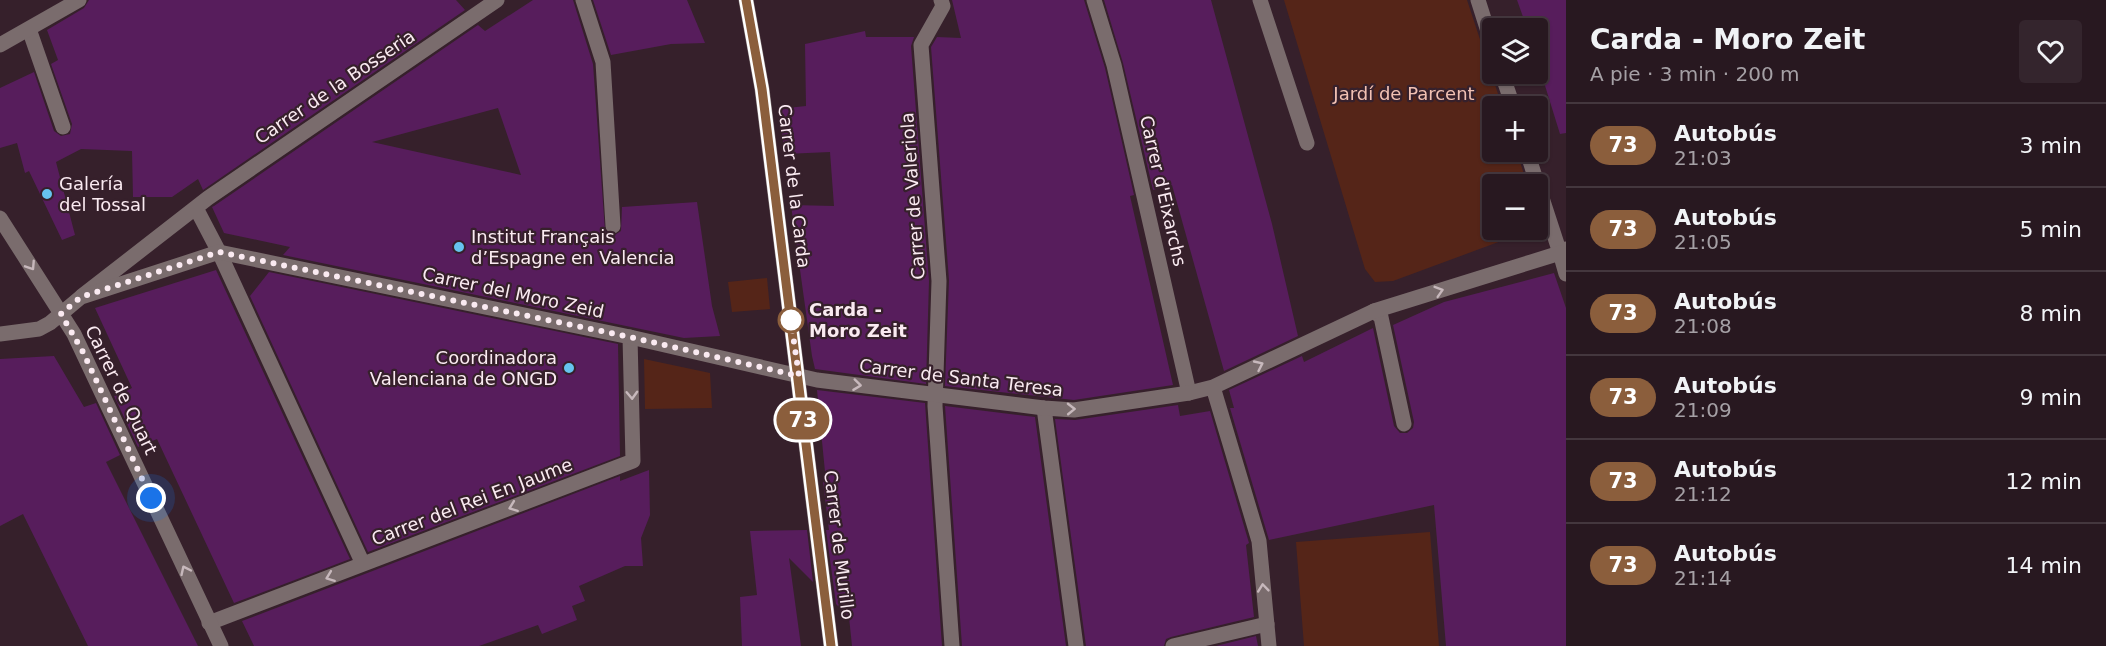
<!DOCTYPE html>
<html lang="es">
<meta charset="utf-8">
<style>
body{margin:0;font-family:"DejaVu Sans",sans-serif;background:#34252d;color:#f1f3f6;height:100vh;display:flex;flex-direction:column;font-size:22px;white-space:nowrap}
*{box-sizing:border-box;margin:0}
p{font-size:20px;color:#a5a0a5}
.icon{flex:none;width:33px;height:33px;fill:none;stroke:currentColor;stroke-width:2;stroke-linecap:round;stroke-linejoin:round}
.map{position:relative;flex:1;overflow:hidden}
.drawer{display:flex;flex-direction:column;background:#281820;width:540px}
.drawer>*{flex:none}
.badge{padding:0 12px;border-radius:20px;font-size:21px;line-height:39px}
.fabs{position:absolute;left:1482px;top:18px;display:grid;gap:12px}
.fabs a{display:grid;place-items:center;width:66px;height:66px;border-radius:6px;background:#281820;box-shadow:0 2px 4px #0004,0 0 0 2px #44373e;font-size:30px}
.you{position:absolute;width:30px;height:30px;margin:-15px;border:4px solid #fff;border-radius:50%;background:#1a73e8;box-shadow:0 0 0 9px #1a73e833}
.map>.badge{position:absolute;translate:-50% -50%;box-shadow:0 0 0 3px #fff}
.round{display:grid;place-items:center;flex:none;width:63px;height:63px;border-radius:6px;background:#34252d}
.head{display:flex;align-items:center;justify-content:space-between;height:102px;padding:0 24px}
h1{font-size:28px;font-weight:700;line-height:45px}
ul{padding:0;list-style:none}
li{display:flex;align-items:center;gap:18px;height:84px;padding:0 24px;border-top:2px solid #44373e}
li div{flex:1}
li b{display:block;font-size:22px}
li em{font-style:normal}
li .badge{min-width:66px;font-weight:700;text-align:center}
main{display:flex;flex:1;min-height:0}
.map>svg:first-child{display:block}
.green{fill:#552518}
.building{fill:#571d5c;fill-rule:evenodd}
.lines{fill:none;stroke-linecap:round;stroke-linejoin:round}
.pedestrian{stroke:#7a6c6d;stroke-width:15}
.minor{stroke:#7a6c6d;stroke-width:15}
.oneway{stroke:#c7b8bc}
.line-casing{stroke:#fff;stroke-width:14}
.line{stroke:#8b5e3c;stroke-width:9}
.walk{stroke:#faeaf1;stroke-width:6;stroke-dasharray:0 10.8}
.poi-dot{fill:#66c4ef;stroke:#36202b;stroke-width:2}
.stop-dot{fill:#fff;stroke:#8b5e3c;stroke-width:3}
.labels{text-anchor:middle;stroke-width:4.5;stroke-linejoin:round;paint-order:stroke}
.street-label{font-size:18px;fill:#faeaf1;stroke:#36202b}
.park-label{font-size:18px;fill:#f2c1b3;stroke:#36202b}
.poi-label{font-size:18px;fill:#faeaf1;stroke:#36202b;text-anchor:start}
.stop-label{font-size:18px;font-weight:bold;fill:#faeaf1;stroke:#36202b;text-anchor:start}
</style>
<main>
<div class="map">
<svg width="1566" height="646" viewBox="0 0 1566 646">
<rect width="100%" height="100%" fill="#36202b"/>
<!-- green -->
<path class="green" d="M1284 0H1467L1502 106H1492V152H1517L1527 184H1492V230H1531L1393 281 1375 282 1365 269Z
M767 278 770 309 732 312 728 282Z
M644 359 710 373 712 408 645 409Z
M1430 532 1439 646H1304L1296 542Z"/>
<!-- building -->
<path class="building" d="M89 0H456L465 10 203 190 198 179 172 197H133L132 151 81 149 56 162 75 235 62 240 29 171 25 173 17 143 0 148V88L34 72 54 131 61 136 70 134 72 124 51 64 58 60 47 30 84 8Z
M533 0H573L593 64 605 231 613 236 621 231 622 207 697 202 712 306 720 336 684 338 283 255 290 247 224 233 212 207 214 206 478 25 485 31ZM498 108 521 175 372 142Z
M593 0H687L705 43 671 44 611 55Z
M952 0H1084L1105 68 1134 195 1130 196 1173 385 1074 400 945 386 949 280 931 47 937 37 961 38Z
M1104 0H1211L1272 224 1298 336 1224 371 1172 185 1153 190 1123 63Z
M1517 0H1566V133L1560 134 1538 63V28H1527Z
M865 31 866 37H914L911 46 929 281 926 384 815 369 812 356 791 205 834 206 830 152 785 154 778 109 806 106 805 44Z
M216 270 350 559 234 603 157 439 138 447 114 396 132 388 95 308Z
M269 272 618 344 620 456 368 552 250 296Z
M1554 273 1566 308V646H1446L1434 505 1269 540 1230 408H1234L1229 390 1302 356 1304 362 1373 328 1394 426 1400 433H1407L1413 428 1414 422 1393 325 1444 302Z
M54 356 84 407 96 403 120 455 106 462 198 646H88L23 514 0 526V359Z
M817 390 925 403 942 646H852L849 617 836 604 826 530H829L823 482H826Z
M1178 405 1180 416 1210 411 1249 543 1246 545 1254 617 1171 637 1166 639 1164 646H1086L1055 419 1075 420Z
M945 406 1035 417 1066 646H962Z
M649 470 650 515 641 538 643 566H625L579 586 585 601 572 606 577 620 542 634 538 625 479 646H254L242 621 620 476V481Z
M807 530 813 582 789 558 801 646H742L740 597 757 595 750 531Z
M1256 636 1258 646H1216Z"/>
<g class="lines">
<!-- pedestrian -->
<path class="pedestrian" d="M583 0 603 62 613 226
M941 0 943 6 921 45 939 281 935 406 952 646
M1094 0 1114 65 1189 393
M1260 0 1307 143
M1478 0 1492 44
M29 29 63 127
M1502 74 1513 106
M1527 152 1560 253 1566 249
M196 208 219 252 363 564
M82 296 208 198 497 0
M1374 311 1381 317 1404 424
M1044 408 1076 646
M209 623 633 461 630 337
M1173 646 1267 624"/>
<!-- minor -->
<path class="minor" d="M746 0 762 89 831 646
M0 45 79 0
M0 218 74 334 221 646
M0 334 39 329 50 323 81 297 219 252 630 337 817 380 1044 408 1074 410 1189 393 1213 387 1374 311 1560 253 1566 274
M1213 387 1259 541 1269 646"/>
</g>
<!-- one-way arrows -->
<defs><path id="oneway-chevron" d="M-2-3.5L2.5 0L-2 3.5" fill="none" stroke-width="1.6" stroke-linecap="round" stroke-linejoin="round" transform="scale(1.5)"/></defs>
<g class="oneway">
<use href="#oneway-chevron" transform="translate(31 266) rotate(57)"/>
<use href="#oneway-chevron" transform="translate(1439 291) rotate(-17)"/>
<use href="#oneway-chevron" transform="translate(1259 365) rotate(-25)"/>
<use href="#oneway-chevron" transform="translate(857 385) rotate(7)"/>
<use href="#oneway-chevron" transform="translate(632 395) rotate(88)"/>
<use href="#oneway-chevron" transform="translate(1071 409) rotate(-1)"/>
<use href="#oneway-chevron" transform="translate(513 507) rotate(159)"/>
<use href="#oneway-chevron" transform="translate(185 570) rotate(-115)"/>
<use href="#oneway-chevron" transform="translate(330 577) rotate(159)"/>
<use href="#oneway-chevron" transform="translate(1263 588) rotate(-96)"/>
</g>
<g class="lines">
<!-- line casing -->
<g class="line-casing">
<path id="line" d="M746 0 762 89 831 646"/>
</g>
<!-- line -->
<use href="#line" class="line"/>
<!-- walk -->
<path class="walk" d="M151 498 83 352 61 314 81 297 219 252 630 337 799 376 790 315 791 320"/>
</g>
<!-- markers -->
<g class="poi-dot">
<circle cx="47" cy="194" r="6"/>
<circle cx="459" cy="247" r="6"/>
<circle cx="569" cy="368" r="6"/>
</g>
<circle class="stop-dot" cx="791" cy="320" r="12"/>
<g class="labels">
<!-- street labels -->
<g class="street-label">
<text transform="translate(335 87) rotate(-34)" y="6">Carrer de la Bosseria</text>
<text transform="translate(794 186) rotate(83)" y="6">Carrer de la Carda</text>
<text transform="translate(1163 191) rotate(77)" y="6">Carrer d'Eixarchs</text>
<text transform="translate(913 196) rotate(-94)" y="6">Carrer de Valeriola</text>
<text transform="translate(513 293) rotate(12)" y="6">Carrer del Moro Zeid</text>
<text transform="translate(961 378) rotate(7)" y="6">Carrer de Santa Teresa</text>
<text transform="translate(121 390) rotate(64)" y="6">Carrer de Quart</text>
<text transform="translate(472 502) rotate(-21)" y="6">Carrer del Rei En Jaume</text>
<text transform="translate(839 545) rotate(83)" y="6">Carrer de Murillo</text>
</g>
<!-- park labels -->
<g class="park-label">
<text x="1404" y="100">Jardí de Parcent</text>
</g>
<!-- poi labels -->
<g class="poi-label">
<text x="59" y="190">Galería<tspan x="59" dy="21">del Tossal</tspan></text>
<text x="471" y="243">Institut Français<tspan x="471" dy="21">d’Espagne en Valencia</tspan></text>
<text x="557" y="364" text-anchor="end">Coordinadora<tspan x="557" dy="21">Valenciana de ONGD</tspan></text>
</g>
<!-- stop labels -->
<g class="stop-label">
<text x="809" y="316">Carda -<tspan x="809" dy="21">Moro Zeit</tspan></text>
</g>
</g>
</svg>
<div class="fabs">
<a><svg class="icon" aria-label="layers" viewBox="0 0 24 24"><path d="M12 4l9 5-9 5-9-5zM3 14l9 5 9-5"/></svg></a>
<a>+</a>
<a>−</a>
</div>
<div class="you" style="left:151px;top:498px"></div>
<b class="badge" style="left:803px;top:420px;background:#8b5e3c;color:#fff">73</b>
</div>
<section class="drawer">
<div class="head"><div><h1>Carda - Moro Zeit</h1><p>A pie · 3 min · 200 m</p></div><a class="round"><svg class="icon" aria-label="heart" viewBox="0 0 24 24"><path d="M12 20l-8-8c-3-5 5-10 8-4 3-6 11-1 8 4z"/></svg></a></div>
<ul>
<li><span class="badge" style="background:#8b5e3c;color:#fff">73</span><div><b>Autobús</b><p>21:03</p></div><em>3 min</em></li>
<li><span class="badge" style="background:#8b5e3c;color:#fff">73</span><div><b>Autobús</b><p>21:05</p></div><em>5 min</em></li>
<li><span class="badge" style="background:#8b5e3c;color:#fff">73</span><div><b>Autobús</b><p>21:08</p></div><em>8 min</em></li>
<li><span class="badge" style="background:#8b5e3c;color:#fff">73</span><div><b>Autobús</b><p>21:09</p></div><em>9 min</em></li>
<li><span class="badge" style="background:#8b5e3c;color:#fff">73</span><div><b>Autobús</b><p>21:12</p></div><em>12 min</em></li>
<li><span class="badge" style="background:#8b5e3c;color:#fff">73</span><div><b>Autobús</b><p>21:14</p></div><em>14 min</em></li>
</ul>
</section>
</main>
